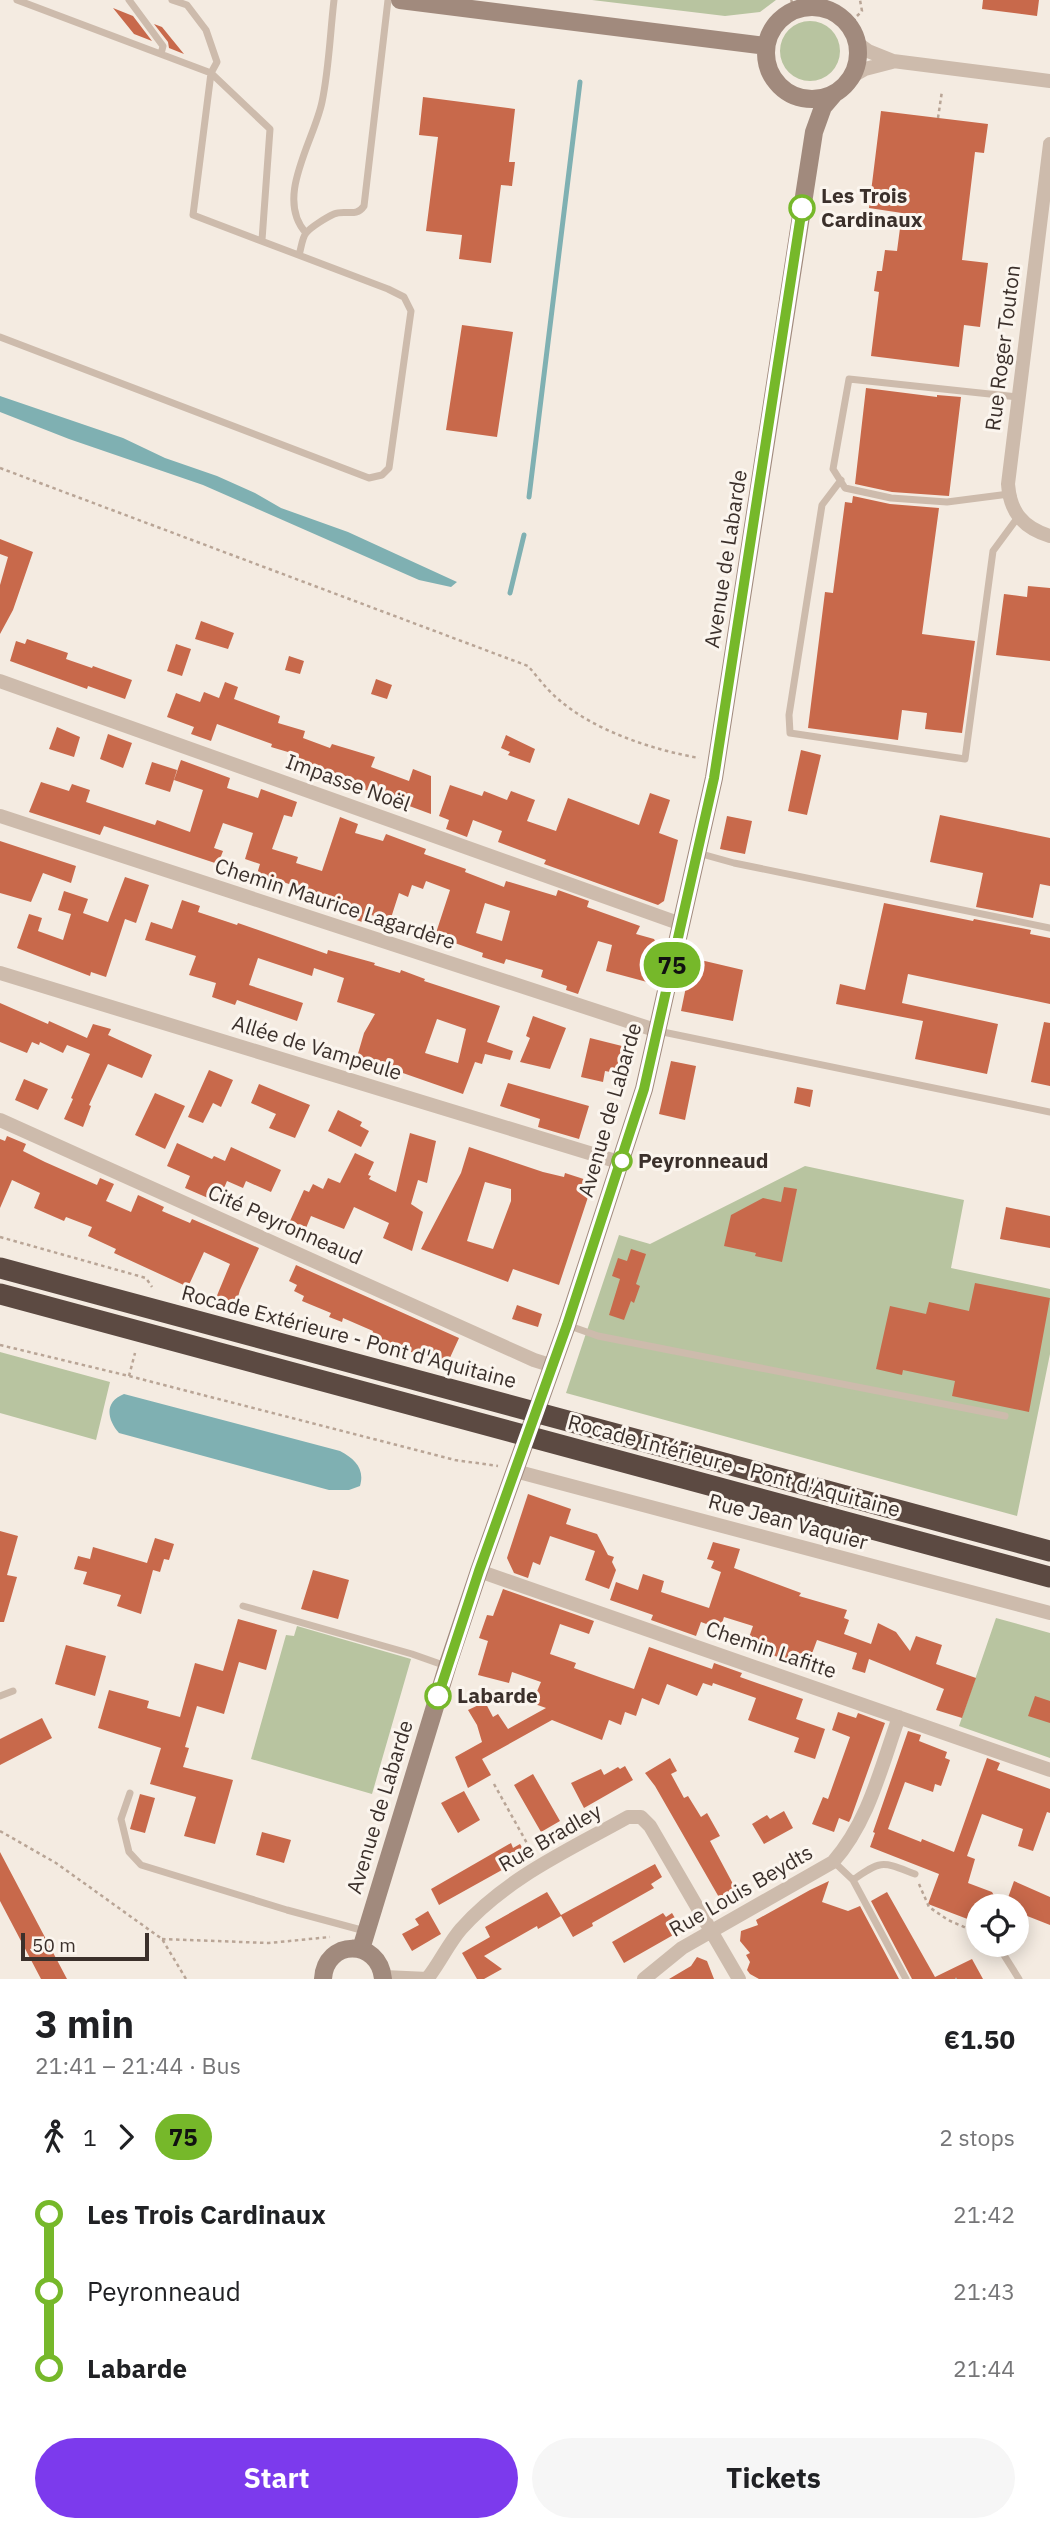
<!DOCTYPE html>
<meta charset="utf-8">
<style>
body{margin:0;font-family:"IBM Plex Sans",sans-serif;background:#f6f6f6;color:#202124;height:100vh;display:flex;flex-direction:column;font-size:26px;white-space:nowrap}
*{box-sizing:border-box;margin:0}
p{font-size:23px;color:#757577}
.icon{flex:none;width:38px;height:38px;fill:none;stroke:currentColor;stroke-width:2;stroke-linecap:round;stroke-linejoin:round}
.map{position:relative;height:1979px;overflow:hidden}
.panel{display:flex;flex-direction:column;background:#fff;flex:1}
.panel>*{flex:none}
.badge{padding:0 14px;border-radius:23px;font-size:24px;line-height:46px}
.fabs{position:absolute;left:966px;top:1894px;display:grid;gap:14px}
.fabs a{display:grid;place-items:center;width:63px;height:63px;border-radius:50%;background:#fff;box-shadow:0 4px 18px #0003;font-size:35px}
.scale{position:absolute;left:21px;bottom:18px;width:128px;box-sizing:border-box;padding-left:7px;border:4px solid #3b302b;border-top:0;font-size:19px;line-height:24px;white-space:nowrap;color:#3b302b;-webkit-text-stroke:5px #fbf5ee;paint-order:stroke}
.map>.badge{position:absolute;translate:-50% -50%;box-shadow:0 0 0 4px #fff}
.legs{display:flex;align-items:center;gap:10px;height:77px;padding:0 35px;font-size:23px}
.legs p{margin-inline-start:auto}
.head{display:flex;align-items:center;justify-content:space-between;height:119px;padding:0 35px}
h1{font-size:38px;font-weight:700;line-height:52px}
.button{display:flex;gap:14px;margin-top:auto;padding:14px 35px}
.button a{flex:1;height:80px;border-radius:42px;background:#7c3aed;color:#fff;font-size:28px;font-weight:700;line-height:80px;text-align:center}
.button a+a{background:#f6f6f6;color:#202124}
ul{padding:0 35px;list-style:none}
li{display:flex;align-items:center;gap:24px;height:77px;font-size:26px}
li i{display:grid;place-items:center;width:10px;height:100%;margin:0 9px;background:currentColor}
li i::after{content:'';width:18px;height:18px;margin:-9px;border:5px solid;border-radius:50%;background:#fff}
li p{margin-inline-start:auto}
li:first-child i{background:linear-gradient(#0000 50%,currentColor 0)}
li:last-child i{background:linear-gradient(currentColor 50%,#0000 0)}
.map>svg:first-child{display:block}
.green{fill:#b8c4a0}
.water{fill:#7fb0b2}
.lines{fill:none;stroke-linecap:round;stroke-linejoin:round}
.stream{stroke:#7fb0b2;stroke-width:5}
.building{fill:#c8694b;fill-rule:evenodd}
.path{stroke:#b9a596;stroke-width:2.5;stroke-dasharray:3.5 3.5;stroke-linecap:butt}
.service{stroke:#cdbbac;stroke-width:7}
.minor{stroke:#cdbbac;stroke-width:14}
.secondary{stroke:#a18a7d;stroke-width:18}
.motorway-bridge{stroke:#5c4a42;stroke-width:21}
.line-1-casing{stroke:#fff;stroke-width:16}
.line-1{stroke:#76b82a;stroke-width:10}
.stop-1-dot{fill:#fff;stroke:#76b82a;stroke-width:3.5}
.labels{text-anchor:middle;stroke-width:6;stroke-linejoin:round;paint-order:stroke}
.stop-label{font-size:21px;font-weight:bold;fill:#3b302b;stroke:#fbf5ee;text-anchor:start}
.street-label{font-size:21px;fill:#3b302b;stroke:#fbf5ee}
</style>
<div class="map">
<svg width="1050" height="1979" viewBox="0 0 1050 1979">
<rect width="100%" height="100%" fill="#f4ebe1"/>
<!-- green -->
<path class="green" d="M592 0H776L760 12 725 16Z
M780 51a30 30 0 1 1 60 0a30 30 0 1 1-60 0Z
M805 1166 964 1200 951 1268 1050 1289V1354L1017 1516 566 1393 619 1235 650 1244Z
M0 1352 110 1382 96 1440 0 1413Z
M996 1618 1050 1633V1758L959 1726Z
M297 1626 411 1659 372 1794 251 1759 286 1635 294 1636Z"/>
<!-- water -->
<path class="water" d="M0 396 123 438 165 458 217 476 255 493 281 508 348 532 457 582 451 587 419 580 203 485 69 439 0 412Z
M124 1394 340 1451C355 1459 365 1469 360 1486L349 1490H329L119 1433C107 1419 104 1402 124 1394Z"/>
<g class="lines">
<!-- stream -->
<path class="stream" d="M529 497 580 82
M510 593 524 535"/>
</g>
<!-- building -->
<path class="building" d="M983 0H1039L1037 16 982 9Z
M113 8 133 16 152 41 134 34Z
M154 24 162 27 184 54 169 48 168 42Z
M423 97 515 109 509 162H515L512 186 501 185 491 263 459 259 462 235 426 231 438 137 419 135Z
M881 111 988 124 984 153 975 152 962 260 988 263 980 327 964 325 959 367 871 356 879 292 874 291 877 271H882L885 250 897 251 902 213 869 208Z
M462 325 513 332 497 437 446 430Z
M866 388 937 397V395L961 397 949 496 892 492 855 484Z
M853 496 890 504 939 508 922 634 975 641 962 733 925 729 927 713 902 710 898 740 808 728 825 592 833 593 845 502 852 503Z
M0 539 33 552 13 610 0 634V585L8 557 0 554Z
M1028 586 1050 588V661L996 655 1004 594 1027 597Z
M201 621 234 633 228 649 195 639Z
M27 639 68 653 66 659 92 668 93 666 132 680 125 699 88 686 87 689 10 661 16 641 25 644Z
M176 644 191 649 182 676 167 671Z
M289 656 304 661 300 674 285 670Z
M376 679 392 685 387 699 371 694Z
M225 682 238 687 234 699 280 716 278 723 305 731 303 738 330 748 332 744 375 757 371 767 409 781 413 769 431 776V814L295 764 298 755 271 747 272 744 217 724 211 741 191 734 194 727 167 717 176 693 200 702 204 692 219 698Z
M57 727 80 737 74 757 49 749Z
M108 734 132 743 123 768 100 759Z
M506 735 535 749 530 763 508 755 510 752 501 748Z
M801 750 821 755 807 815 788 811Z
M181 760 230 778 227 788 258 798 261 789 297 802 292 817 284 815 272 849 298 857 296 863 322 871 340 817 358 824 355 833 383 841 386 834 426 849 424 854 466 869 465 872 504 887 506 881 556 896 558 890 589 901 587 907 640 926 636 934 654 939 655 941 647 982 606 971 612 945 598 941 578 994 566 990 567 986 541 977 543 970 506 959 504 964 482 957 483 953 435 936 450 890 426 881 423 889 412 885 408 897 399 893 390 921 365 913 362 922 348 917 351 908 322 898 320 902 300 895 302 888 257 874 260 864 245 859 253 833 223 823 214 848 223 851 218 864 104 826 100 835 29 812 41 782 69 791 72 784 90 790 86 802 155 825 157 820 190 832 203 790 174 780ZM485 903 510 911 502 941 476 933Z
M152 762 177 770 170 792 145 784Z
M450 785 482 796 484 791 507 800 511 791 535 800 527 821 556 831 568 798 639 825 650 793 670 800 659 833 678 840 664 901 658 905 544 864 546 860 498 842 502 831 473 820 467 837 446 829 449 820 439 816Z
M940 815 1050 838V886L1040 884 1033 918 976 907 983 873 930 862Z
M727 816 752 821 745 854 720 849Z
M0 841 76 866 71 883 43 873 31 902 0 893Z
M125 877 149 885 136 923 125 919 106 977 91 972 90 976 17 948 29 914 42 918 38 931 63 940 71 914 58 910 64 891 88 899 83 913 108 922Z
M182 900 200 906 198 912 237 925 238 923 327 954 328 950 375 963 374 965 400 973 401 970 425 979 424 981 500 1006 487 1042 513 1051 510 1060 485 1054 482 1064 475 1062 463 1094 357 1057 364 1033 375 1014 337 1002 344 978 314 968 312 976 258 958 249 985 303 1003 297 1021 237 1000 235 1005 212 997 216 983 189 975 196 956 145 940 151 922 172 929ZM437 1019 466 1029 458 1063 425 1053Z
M884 903 973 921 974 919 1031 930 1030 934 1050 938V1004L908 974 902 1003 998 1024 987 1074 915 1059 923 1021 836 1004 840 984 865 990Z
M692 958 743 970 733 1021 681 1011Z
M0 1003 48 1024 49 1021 87 1038 93 1024 111 1029 108 1035 152 1055 142 1078 108 1064 89 1105 91 1106 83 1127 64 1119 73 1099 71 1098 90 1054 67 1045 63 1053 40 1042 39 1045 32 1042 27 1053 0 1042Z
M533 1016 566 1028 550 1069 520 1062 530 1038 526 1036Z
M1044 1022 1050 1023V1086L1031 1082Z
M590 1038 622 1046 616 1073 605 1071 603 1082 581 1077Z
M671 1061 696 1066 685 1120 659 1114Z
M209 1070 233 1080 221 1107 213 1103 203 1123 188 1117Z
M24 1079 48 1089 38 1110 15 1100Z
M508 1083 589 1106 579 1139 538 1127 540 1119 500 1106Z
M259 1084 310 1105 295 1138 269 1128 276 1114 251 1103Z
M797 1087 813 1090 810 1107 794 1103Z
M155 1093 185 1106 165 1149 135 1135Z
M338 1110 362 1122 360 1126 369 1131 361 1147 328 1131Z
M410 1133 436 1141 427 1183 418 1180 411 1204 423 1212 412 1251 383 1238 389 1223 354 1207 344 1229 311 1216 306 1228 290 1221 304 1190 309 1192 313 1184 323 1189 328 1178 340 1183 355 1153 374 1162 368 1175 371 1176 369 1179 396 1192Z
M7 1136 26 1144 23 1151 45 1162 97 1185 100 1178 114 1184 106 1201 131 1212 138 1195 164 1207 162 1211 190 1223 192 1219 259 1248 240 1290 236 1304 216 1298 230 1264 204 1252 188 1287 114 1253 116 1249 88 1236 92 1227 66 1217 64 1221 34 1208 40 1193 12 1180 0 1208V1139L5 1141Z
M177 1143 212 1159 214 1156 225 1161 231 1147 281 1170 271 1192 246 1181 243 1188 227 1181 222 1193 213 1189 208 1198 185 1188 190 1176 167 1166Z
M469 1147 543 1172 564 1177 565 1173 593 1182 559 1285 513 1269 508 1282 421 1249 461 1173ZM485 1182 511 1189V1201L493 1249 467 1241Z
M784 1187 797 1189 782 1262 755 1256 756 1253 724 1246 731 1215 763 1198 781 1202Z
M1006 1207 1050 1216V1248L1000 1239Z
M631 1249 646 1254 636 1284 640 1286 634 1303 631 1301 624 1320 609 1315 620 1279 612 1276 618 1258 627 1261Z
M296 1265 459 1338 448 1362 389 1346 377 1341 378 1337 372 1334 373 1331 343 1318 342 1322 329 1317 331 1313 302 1301 304 1296 294 1291 297 1285 289 1281Z
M975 1283 1050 1298 1029 1412 952 1396 955 1381 903 1370 902 1375 876 1369 890 1306 926 1314 929 1302 969 1311Z
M517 1305 542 1314 538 1327 512 1319Z
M528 1494 571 1509 566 1524 597 1534 608 1555 614 1557 612 1562 616 1570 609 1589 585 1580 595 1551 550 1536 540 1565 533 1562 528 1578 514 1573 507 1558Z
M0 1531 18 1536 7 1575 17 1577 4 1622H0Z
M155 1538 174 1544 169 1560 164 1559 160 1572 153 1570 141 1614 117 1606 121 1595 83 1584 87 1572 74 1569 78 1556 90 1559 93 1547 147 1563Z
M713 1542 740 1549 734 1568 801 1593 799 1596 847 1610 844 1618 849 1620 844 1634 871 1644 878 1623 896 1632 910 1651 916 1636 942 1645 936 1664 976 1678 962 1718 936 1710 944 1689 869 1659 865 1673 852 1669 857 1653 817 1640 807 1667 746 1646 753 1626 724 1617 720 1629 701 1622 696 1636 651 1620 653 1615 610 1600 616 1582 638 1590 643 1574 664 1581 661 1592 709 1608 721 1572 711 1568 714 1561 707 1559Z
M313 1570 349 1580 338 1619 301 1609Z
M503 1589 594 1621 589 1634 560 1624 550 1654 576 1663 574 1668 602 1678 634 1689 649 1647 712 1669 714 1663 742 1673 740 1677 803 1699 796 1719 825 1729 815 1759 794 1752 799 1738 748 1720 756 1698 713 1683 712 1686 703 1683 697 1696 667 1684 659 1705 642 1698 636 1716 625 1712 621 1725 609 1720 602 1740 552 1720 482 1759 491 1775 468 1788 455 1757 482 1742 477 1725 468 1710 485 1702 493 1717 498 1714 508 1729 546 1708 532 1703 541 1682 512 1672 509 1683 478 1675 488 1641 479 1638 487 1615 493 1616Z
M238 1619 277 1630 266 1670 239 1662 224 1714 197 1706 185 1747 189 1748 183 1767 233 1780 215 1844 184 1836 196 1797 150 1784 161 1748 98 1728 109 1690 149 1701 147 1708 180 1717 195 1663 223 1671Z
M66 1645 106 1656 95 1696 55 1684Z
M1035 1696 1050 1701V1723L1028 1716Z
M838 1712 856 1718 858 1713 885 1723 851 1818 849 1822 839 1818 834 1832 812 1824 823 1797 828 1799 850 1737 832 1730Z
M42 1718 52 1738 0 1765V1739Z
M908 1731 921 1735 919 1741 947 1752 945 1758 950 1760 941 1786 935 1784 933 1792 905 1782 888 1829 921 1842 922 1839 954 1852 987 1758 1000 1763 997 1770 1050 1789V1813L1047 1812 1033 1851 1018 1846 1023 1829 982 1814 967 1856 975 1859 968 1883 992 1892 1000 1906H978V1923L928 1904 939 1874 870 1847 875 1833 873 1832Z
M670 1758 677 1771 671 1774 684 1798 688 1796 701 1817 707 1813 720 1836 710 1841 740 1897 724 1906 655 1786 645 1773Z
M625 1766 633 1780 584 1808 571 1783 601 1769 604 1775 618 1767 620 1769Z
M533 1774 560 1821 541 1832 514 1785Z
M464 1791 480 1820 458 1833 441 1803Z
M140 1794 155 1798 145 1833 130 1829Z
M784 1811 793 1828 764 1844 752 1824 767 1815 770 1819Z
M262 1832 291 1840 284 1863 256 1855Z
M511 1843 513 1848 520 1844 527 1856 439 1905 431 1889Z
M0 1852 67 1979H41L0 1901Z
M655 1864 662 1877 651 1884 654 1888 592 1923 593 1926 573 1937 561 1916 538 1929 537 1926 484 1956 502 1969 484 1979H477L462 1953 490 1937 485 1927 547 1892 561 1915Z
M829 1881 822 1902 848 1911 860 1906 899 1979H759L750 1974 747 1970 750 1962 746 1955 750 1953 740 1941 741 1931 758 1925 756 1920 810 1890Z
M1014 1881 1050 1897V1925L1017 1912V1906H1005Z
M887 1892 935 1977 972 1959 983 1979H912L871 1901Z
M428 1911 441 1934 412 1951 402 1934 419 1925 415 1919Z
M663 1913 666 1917 672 1913 682 1930 624 1963 612 1942Z
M697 1957 707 1961 714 1979H669L691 1966Z"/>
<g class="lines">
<!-- path -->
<path class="path" d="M791 0 796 10
M853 29 855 18 862 11 860 0
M938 118 942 91
M0 468 528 666C537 676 546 689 557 698 592 730 653 750 699 758
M0 1237 146 1278 152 1287
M0 1345 129 1376 455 1460 498 1466
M129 1376 135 1353
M494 1784 533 1854
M0 1831 56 1863 162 1939 186 1979
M919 1884 929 1907 948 1920 978 1933
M162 1939 269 1943 330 1937
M955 1979H957"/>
<!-- service -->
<path class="service" d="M17 0 211 73 217 62 206 30 187 5 172 0
M129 0 163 46 161 54
M211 73 270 129 262 240
M306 233C274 198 314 141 322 102 329 69 330 34 334 0
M299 255C301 249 302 238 306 233 311 227 327 217 334 214 345 209 356 218 364 206L388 0
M0 337 369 478 382 475 389 468 411 311 404 297 388 289 193 215 211 73
M841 480 822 505 789 715 790 733 965 759 993 551 1018 517
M1009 494 947 502 891 498 845 488 833 469 849 379 1018 397
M698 853 734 863 1050 928
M658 1031 1050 1112
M567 1325 598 1336 1005 1416
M243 1606 412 1654 446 1666
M0 1696 13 1691
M130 1793 121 1819 129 1852 141 1865 287 1910 365 1931
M834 1862 853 1880 906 1979
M853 1880C882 1859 883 1862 915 1874
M997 1944 1019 1979"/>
<!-- minor -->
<path class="minor" d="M857 43 868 51 893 61 1050 81
M851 77 865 69 892 62
M1050 144 1008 484C1010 512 1023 528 1050 536
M0 681 681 924
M0 816 658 1031
M0 973 622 1163
M0 1120 534 1360 553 1366
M515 1471 1050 1613
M479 1571 1050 1770
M384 1977 428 1979
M427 1979C440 1963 448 1944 461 1929 506 1878 569 1850 628 1817H641L650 1826 739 1979
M644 1979 682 1948 833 1862C869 1821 881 1767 899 1717"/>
<!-- secondary -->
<path class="secondary" d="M400 0 766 46
M766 53a46 46 0 1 1 92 0a46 46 0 1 1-92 0Z
M361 1949 448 1664 479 1571 567 1325 644 1089 714 778 814 132 823 107 835 93
M323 1979C325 1939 379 1938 383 1979"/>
<!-- motorway-bridge -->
<path class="motorway-bridge" d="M0 1268 1050 1551
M0 1294 1050 1577"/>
</g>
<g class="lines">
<!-- line-1 casing -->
<g class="line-1-casing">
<path id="line-1" d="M438 1696 479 1571 567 1325 644 1089 714 778 802 208"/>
</g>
<!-- line-1 -->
<use href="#line-1" class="line-1"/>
</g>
<!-- markers -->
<g class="stop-1-dot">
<circle cx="802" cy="208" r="12"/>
<circle cx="622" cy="1161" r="9"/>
<circle cx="438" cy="1696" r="12"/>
</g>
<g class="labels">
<!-- stop labels -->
<g class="stop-label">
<text x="821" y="203">Les Trois<tspan x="821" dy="24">Cardinaux</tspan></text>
<text x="638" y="1168">Peyronneaud</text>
<text x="457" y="1703">Labarde</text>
</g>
<!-- street labels -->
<g class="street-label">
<text transform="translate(1003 348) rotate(-83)" y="7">Rue Roger Touton</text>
<text transform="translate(726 559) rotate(-81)" y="7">Avenue de Labarde</text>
<text transform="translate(348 783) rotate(20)" y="7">Impasse Noël</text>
<text transform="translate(335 904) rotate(18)" y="7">Chemin Maurice Lagardère</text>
<text transform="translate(317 1048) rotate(17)" y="7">Allée de Vampeule</text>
<text transform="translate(610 1110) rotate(-74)" y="7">Avenue de Labarde</text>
<text transform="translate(285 1225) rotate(24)" y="7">Cité Peyronneaud</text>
<text transform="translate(349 1337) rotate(15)" y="7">Rocade Extérieure - Pont d'Aquitaine</text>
<text transform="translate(734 1466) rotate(15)" y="7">Rocade Intérieure - Pont d'Aquitaine</text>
<text transform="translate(788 1522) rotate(15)" y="7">Rue Jean Vaquier</text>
<text transform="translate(771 1650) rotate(19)" y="7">Chemin Lafitte</text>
<text transform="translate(380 1807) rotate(-73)" y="7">Avenue de Labarde</text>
<text transform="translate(550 1838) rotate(-30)" y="7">Rue Bradley</text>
<text transform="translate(741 1891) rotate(-30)" y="7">Rue Louis Beydts</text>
</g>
</g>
</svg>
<div class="fabs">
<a><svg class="icon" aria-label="locate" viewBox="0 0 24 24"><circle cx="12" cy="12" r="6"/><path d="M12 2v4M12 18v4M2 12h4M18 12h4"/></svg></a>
</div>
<div class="scale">50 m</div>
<b class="badge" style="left:672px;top:965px;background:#76b82a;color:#111">75</b>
</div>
<section class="panel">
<div class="head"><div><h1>3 min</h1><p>21:41 – 21:44 · Bus</p></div><b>€1.50</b></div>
<div class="legs"><svg class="icon" aria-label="walk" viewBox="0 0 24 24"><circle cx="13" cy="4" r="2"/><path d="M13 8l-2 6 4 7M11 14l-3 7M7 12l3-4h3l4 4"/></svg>1<svg class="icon" aria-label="forward" viewBox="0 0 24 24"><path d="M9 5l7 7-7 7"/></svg><b class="badge" style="background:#76b82a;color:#111">75</b><p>2 stops</p></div>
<ul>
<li><i style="color:#76b82a"></i><b>Les Trois Cardinaux</b><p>21:42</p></li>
<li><i style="color:#76b82a"></i><span>Peyronneaud</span><p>21:43</p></li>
<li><i style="color:#76b82a"></i><b>Labarde</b><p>21:44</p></li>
</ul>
<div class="button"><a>Start</a><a>Tickets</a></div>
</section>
